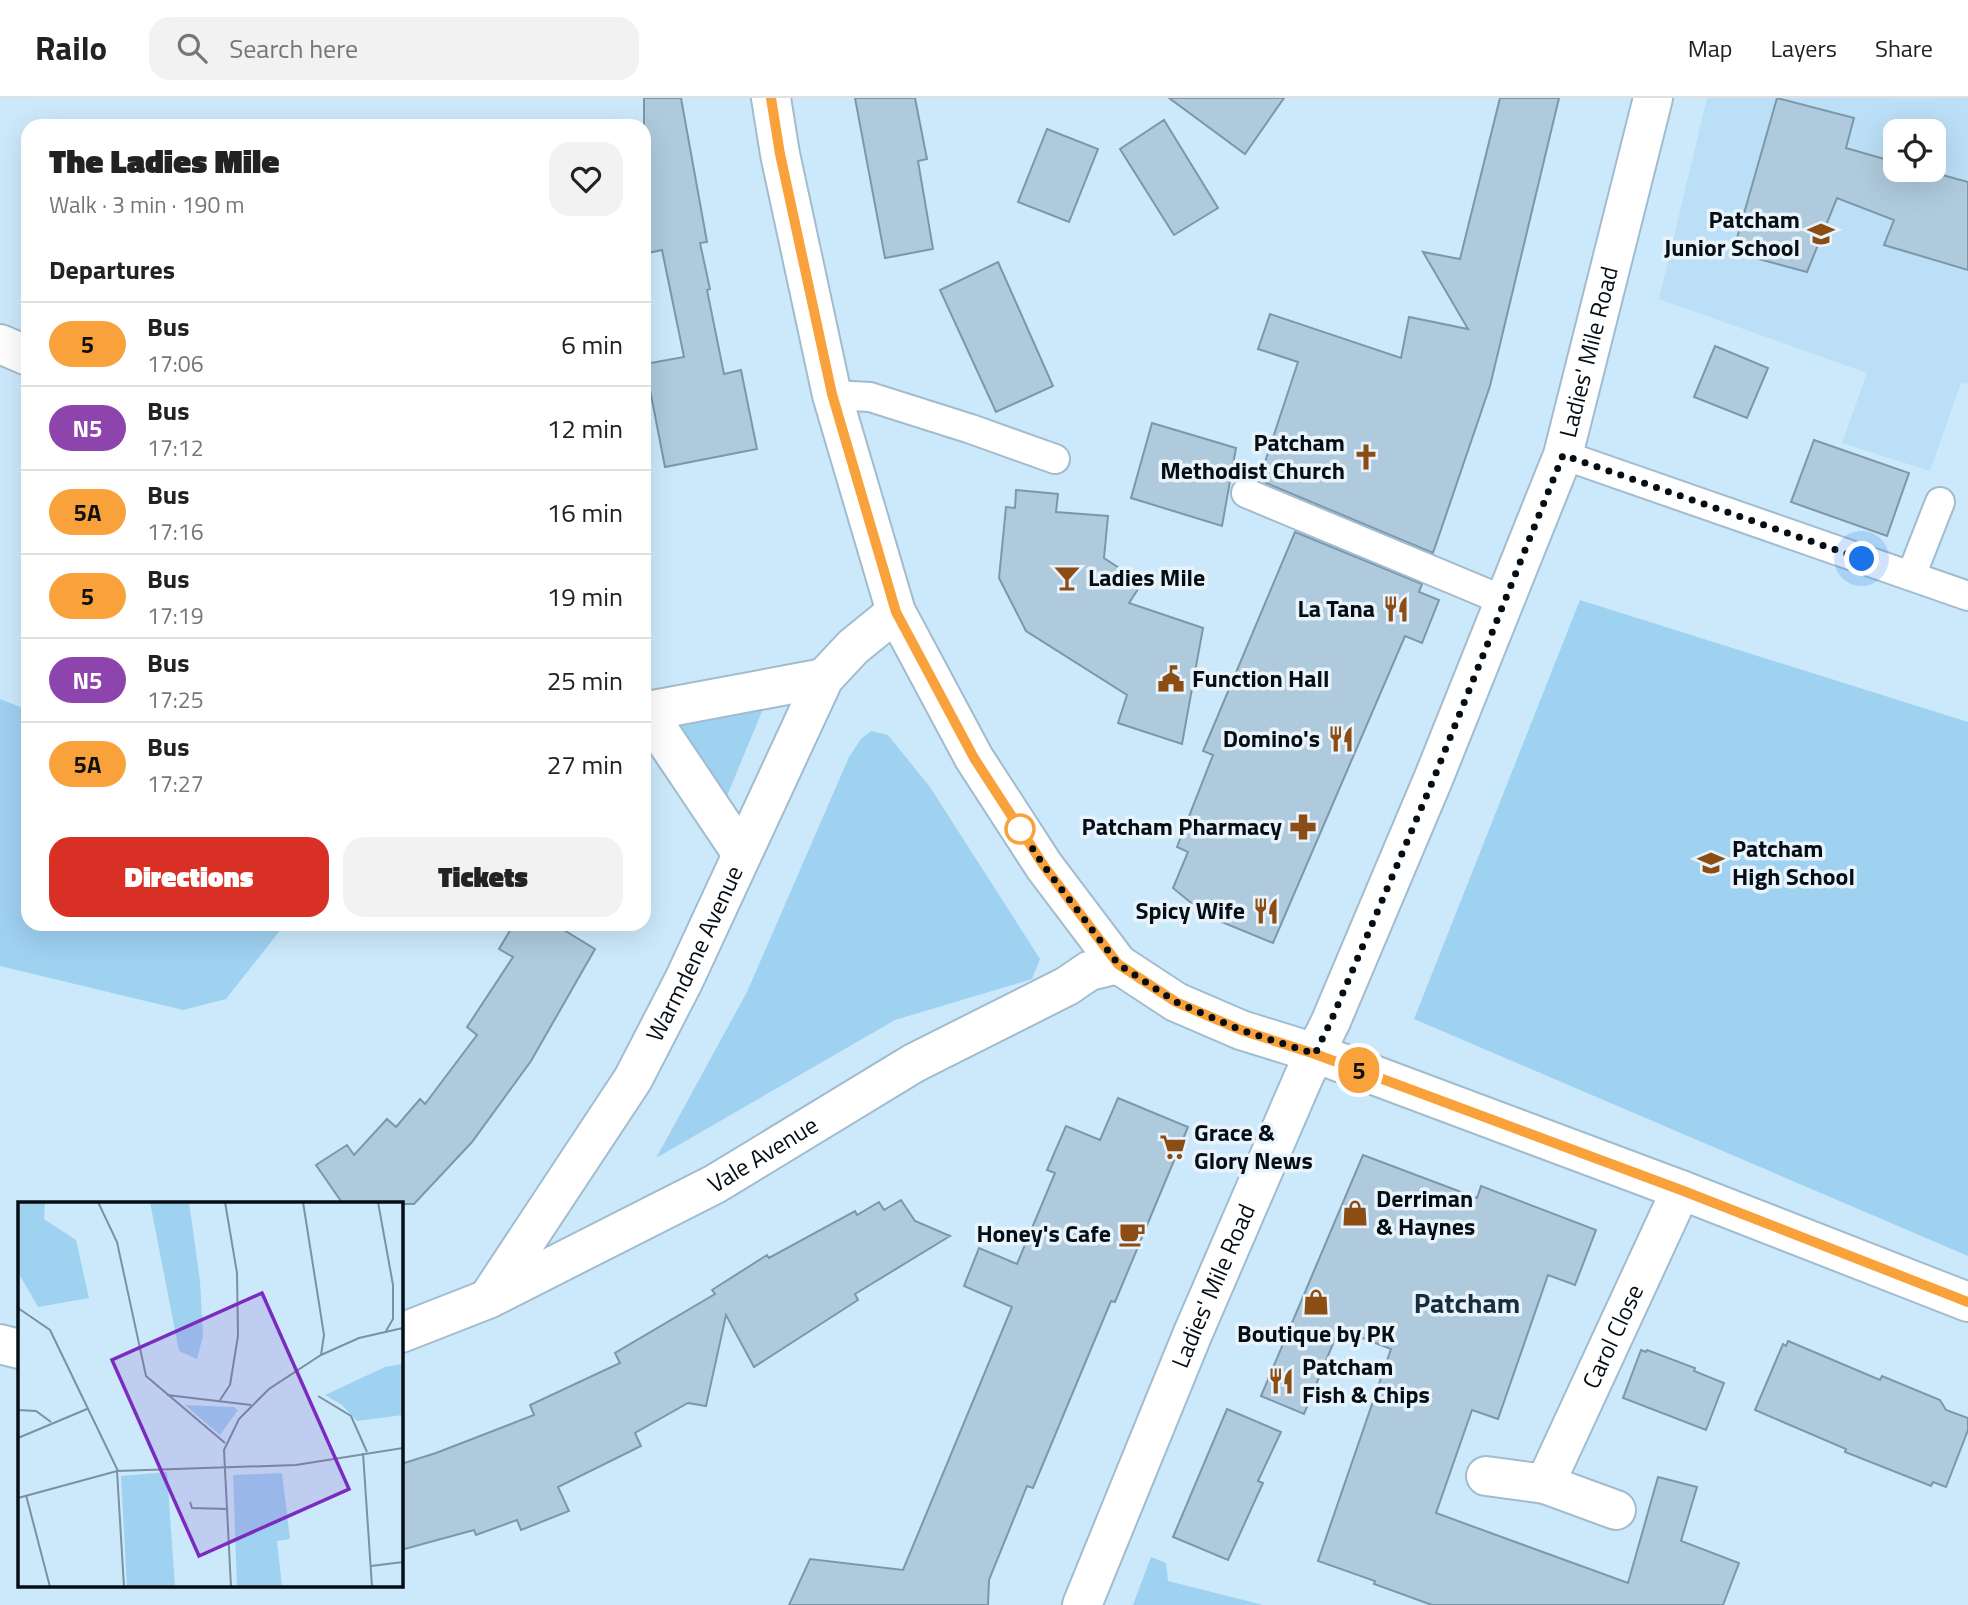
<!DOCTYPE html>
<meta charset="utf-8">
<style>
body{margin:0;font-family:"Titillium Web",sans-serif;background:#f2f2f2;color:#222;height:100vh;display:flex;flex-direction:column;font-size:26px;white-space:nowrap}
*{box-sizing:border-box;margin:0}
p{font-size:23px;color:#767676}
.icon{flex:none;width:38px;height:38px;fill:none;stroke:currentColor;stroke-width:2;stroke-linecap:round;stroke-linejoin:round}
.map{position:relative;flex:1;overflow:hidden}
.side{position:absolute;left:21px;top:21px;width:630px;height:812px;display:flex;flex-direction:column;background:#fff;border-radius:21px;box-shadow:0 7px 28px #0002}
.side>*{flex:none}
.badge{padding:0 14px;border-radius:23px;font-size:24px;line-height:46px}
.buttons{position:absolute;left:1883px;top:21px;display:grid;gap:14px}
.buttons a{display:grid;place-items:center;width:63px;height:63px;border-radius:14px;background:#fff;box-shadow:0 7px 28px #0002;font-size:35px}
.you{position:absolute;width:35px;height:35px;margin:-18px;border:5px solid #fff;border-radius:50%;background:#1a73e8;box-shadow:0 0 0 10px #1a73e833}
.map>.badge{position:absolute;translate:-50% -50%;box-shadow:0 0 0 4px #fff}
h2{padding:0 28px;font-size:26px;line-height:63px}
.round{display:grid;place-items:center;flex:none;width:74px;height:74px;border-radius:21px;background:#f2f2f2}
.headline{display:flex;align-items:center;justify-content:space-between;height:119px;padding:0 28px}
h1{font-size:33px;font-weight:800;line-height:52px}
.cta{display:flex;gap:14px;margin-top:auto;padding:14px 28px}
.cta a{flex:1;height:80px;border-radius:21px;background:#d93025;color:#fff;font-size:28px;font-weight:800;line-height:80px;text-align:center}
.cta a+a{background:#f2f2f2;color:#222}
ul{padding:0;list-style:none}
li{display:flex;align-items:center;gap:21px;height:84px;padding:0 28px;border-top:2px solid #e0e0e0}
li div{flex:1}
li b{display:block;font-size:26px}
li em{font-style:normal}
li .badge{min-width:77px;font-weight:700;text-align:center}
header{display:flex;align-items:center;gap:42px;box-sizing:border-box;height:98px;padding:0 35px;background:#fff;border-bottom:2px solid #e0e0e0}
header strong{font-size:33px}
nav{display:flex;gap:38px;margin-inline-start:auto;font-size:24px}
.search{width:490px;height:63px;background:#f2f2f2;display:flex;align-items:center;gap:18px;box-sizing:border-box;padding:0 24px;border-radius:21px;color:#767676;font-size:26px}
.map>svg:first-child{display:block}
.built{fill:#bbdff6;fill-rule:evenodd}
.green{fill:#9fd1f1}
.building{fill:#aecadc;stroke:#7c97a8;stroke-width:2}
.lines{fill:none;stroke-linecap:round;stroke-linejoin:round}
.service-casing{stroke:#a1bcce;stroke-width:32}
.minor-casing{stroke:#a1bcce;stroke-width:42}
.service{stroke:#fff;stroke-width:28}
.minor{stroke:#fff;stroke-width:38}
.line-casing{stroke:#fff;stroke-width:16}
.line{stroke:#f9a23c;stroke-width:10}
.walk{stroke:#050e14;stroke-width:7;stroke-dasharray:0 12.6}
.stop-dot{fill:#fff;stroke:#f9a23c;stroke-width:3.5}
.labels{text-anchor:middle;stroke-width:7;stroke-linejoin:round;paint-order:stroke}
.poi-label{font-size:24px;font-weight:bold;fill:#050e14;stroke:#e8f3fb;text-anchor:end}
.street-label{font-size:24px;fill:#050e14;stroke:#e8f3fb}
.quarter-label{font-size:28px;font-weight:bold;fill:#162e3c;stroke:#e8f3fb}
.inset-road{fill:none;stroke:#7c919f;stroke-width:2}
.view{fill:#7b2cbf;fill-opacity:0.15;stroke:#7b2cbf;stroke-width:3.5}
.inset-edge{fill:none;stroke:#050e14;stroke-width:3.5}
</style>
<header>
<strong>Railo</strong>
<div class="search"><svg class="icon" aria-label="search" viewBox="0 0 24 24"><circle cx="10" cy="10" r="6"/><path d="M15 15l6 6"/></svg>Search here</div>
<nav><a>Map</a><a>Layers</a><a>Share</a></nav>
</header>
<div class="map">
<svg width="1968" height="1507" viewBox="0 0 1968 1507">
<rect width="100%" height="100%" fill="#cce9fb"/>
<!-- built -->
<path class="built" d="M1707 0H1968V286L1961 285 1930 373 1842 345 1867 275 1659 201ZM1895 33H1934V72H1895Z"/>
<!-- green -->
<path class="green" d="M1580 502 1968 624V1158L1414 921Z
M0 601 28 612V826H285L226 901 183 912 0 868Z
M765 606 727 698 668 617Z
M871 633 888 637 930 689 1040 861 1032 881 895 922 656 1060 654 1064 747 894 849 659 861 641Z
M1151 1459 1166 1465 1168 1483 1263 1507H1133Z"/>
<!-- building -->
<path class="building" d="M644 0H681L707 144 700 145 710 191 707 192 724 276 741 272 757 351 665 369 645 266 684 259 662 152 644 156Z
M855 0H915L927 61 918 63 933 151 885 160Z
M1169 0H1284L1245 56Z
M1500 0H1559L1490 288 1433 455 1259 382 1298 264 1258 251 1270 216 1401 260 1409 219 1468 231 1423 154 1460 161Z
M1777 0 1854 20 1846 50 1895 64V72H1924L1968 84V172L1884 147 1894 122 1837 100 1807 174 1733 154Z
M1164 22 1218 110 1174 137 1120 51Z
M1047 31 1098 51 1069 124 1018 104Z
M998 164 1053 288 996 314 940 192Z
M1715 248 1768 270 1747 320 1694 299Z
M1152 325 1236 350 1222 428 1131 400Z
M1814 342 1909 375 1887 438 1791 404Z
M1016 392 1058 396 1056 414 1108 418 1104 460 1142 485 1129 505 1203 530 1182 646 1118 625 1127 597 1026 533 999 480 1006 409 1015 410Z
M1295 434 1422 486 1419 494 1439 502 1422 545 1405 538 1273 845 1207 818 1173 790 1188 754 1177 749 1213 657 1203 653Z
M514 826H554L595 851 531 963 472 1044 414 1106H343L316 1067 347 1047 354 1057 387 1021 396 1029 420 1001 425 1006 477 937 467 929 513 859 499 851Z
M1118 1000 1188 1029 1115 1204 1111 1203 1033 1390 1027 1388 989 1482 988 1507H789L810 1461 903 1472 1012 1209 964 1188 979 1150 1017 1166 1055 1075 1047 1072 1066 1028 1100 1042Z
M1363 1057 1477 1100 1481 1088 1596 1132 1575 1187 1548 1177 1498 1321 1472 1312 1436 1415 1628 1485 1658 1379 1697 1389 1681 1443 1739 1465 1723 1507H1432L1374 1486 1375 1483 1318 1463 1391 1251 1339 1231 1304 1316 1261 1298Z
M901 1102 915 1123 950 1138 855 1196 858 1202 754 1269 726 1217 706 1308 688 1305 635 1335 641 1348 558 1389 569 1413 521 1432 517 1422 476 1437 474 1432 401 1452V1366L436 1355 534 1317 530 1307 620 1265 615 1255 715 1196 712 1192 767 1157 769 1160 855 1113 857 1117 879 1104 884 1112Z
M1788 1243 1880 1282 1882 1278 1940 1302 1946 1312 1968 1320V1332L1946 1389 1933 1384 1931 1388 1845 1354 1846 1351 1755 1312 1783 1246 1786 1248Z
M1641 1252 1646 1254 1647 1252 1695 1270 1694 1273 1724 1285 1706 1332 1623 1300Z
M1227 1311 1281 1334 1258 1383 1263 1385 1228 1462 1173 1439Z"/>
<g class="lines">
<!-- service casing -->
<g class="service-casing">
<path id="service" d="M832 297 870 299 971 331 1055 361
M1563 357 1968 498
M1246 395 1505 503
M1911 478 1940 404"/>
</g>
<!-- minor casing -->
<g class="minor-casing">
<g id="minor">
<path d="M771 0 780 56 832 297 896 514 974 660 1044 768 1118 866 1176 904 1241 932 1315 955 1681 1092 1968 1204"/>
<path d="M0 246 28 258"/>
<path d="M644 610 742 756"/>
<path d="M648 613 824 580"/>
<path id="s1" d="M489 1199 633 981 684 882 824 580 853 549 896 514"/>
<path id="s2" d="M401 1235 488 1201 715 1086 914 965 1067 888 1089 873 1118 866"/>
<path d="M0 1246 19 1251"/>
<path id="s3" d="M1486 1378 1545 1386 1681 1092"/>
<path d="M1545 1386 1616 1412"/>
<path id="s4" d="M1082 1507 1193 1235 1304 978 1331 923 1434 679 1563 357 1653 0"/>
</g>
</g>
<!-- service -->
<use href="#service" class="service"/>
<!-- minor -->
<use href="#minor" class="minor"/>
</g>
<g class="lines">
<!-- line casing -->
<g class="line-casing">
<path id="line" d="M771 0 780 56 832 296 896 514 974 660 1044 768 1118 866 1176 904 1241 932 1315 956 1681 1092 1968 1204"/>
</g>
<!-- line -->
<use href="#line" class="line"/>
<!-- walk -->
<path class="walk" d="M1020 731 1016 725 1044 768 1118 866 1176 904 1241 932 1315 956 1331 923 1434 680 1563 357 1862 461"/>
</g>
<!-- icons -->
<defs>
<g id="school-bare" transform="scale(2.1)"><path d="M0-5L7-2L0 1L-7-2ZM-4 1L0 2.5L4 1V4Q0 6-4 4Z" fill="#8c4d15" stroke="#e8f3fb" stroke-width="2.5" paint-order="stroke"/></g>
<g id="church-bare" transform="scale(2.1)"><path d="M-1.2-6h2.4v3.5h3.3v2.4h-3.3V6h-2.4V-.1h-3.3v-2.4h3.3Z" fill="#8c4d15" stroke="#e8f3fb" stroke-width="2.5" paint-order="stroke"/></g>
<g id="bar-bare" transform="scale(2.1)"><path d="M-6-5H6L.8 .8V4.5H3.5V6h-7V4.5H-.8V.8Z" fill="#8c4d15" stroke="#e8f3fb" stroke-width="2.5" paint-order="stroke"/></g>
<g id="restaurant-bare" transform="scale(2.1)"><path d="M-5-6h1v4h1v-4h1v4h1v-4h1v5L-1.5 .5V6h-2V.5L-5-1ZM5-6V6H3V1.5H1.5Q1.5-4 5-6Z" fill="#8c4d15" stroke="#e8f3fb" stroke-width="2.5" paint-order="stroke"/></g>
<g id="civic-bare" transform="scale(2.1)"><path d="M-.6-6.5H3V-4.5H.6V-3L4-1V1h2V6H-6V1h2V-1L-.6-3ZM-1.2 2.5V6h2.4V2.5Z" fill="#8c4d15" stroke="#e8f3fb" stroke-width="2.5" paint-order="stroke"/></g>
<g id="pharmacy-bare" transform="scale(2.1)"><path d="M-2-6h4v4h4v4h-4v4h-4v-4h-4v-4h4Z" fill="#8c4d15" stroke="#e8f3fb" stroke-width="2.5" paint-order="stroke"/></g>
<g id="supermarket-bare" transform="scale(2.1)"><path d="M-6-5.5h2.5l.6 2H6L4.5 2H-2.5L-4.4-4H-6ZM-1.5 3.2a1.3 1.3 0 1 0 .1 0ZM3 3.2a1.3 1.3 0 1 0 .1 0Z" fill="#8c4d15" stroke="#e8f3fb" stroke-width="2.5" paint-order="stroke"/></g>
<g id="shop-bare" transform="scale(2.1)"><path d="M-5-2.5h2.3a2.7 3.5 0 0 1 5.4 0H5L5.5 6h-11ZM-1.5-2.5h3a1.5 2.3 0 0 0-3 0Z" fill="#8c4d15" stroke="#e8f3fb" stroke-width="2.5" paint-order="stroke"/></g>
<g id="cafe-bare" transform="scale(2.1)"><path d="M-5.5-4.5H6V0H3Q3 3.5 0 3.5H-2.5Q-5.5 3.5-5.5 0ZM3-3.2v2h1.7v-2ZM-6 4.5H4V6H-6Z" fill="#8c4d15" stroke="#e8f3fb" stroke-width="2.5" paint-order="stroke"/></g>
</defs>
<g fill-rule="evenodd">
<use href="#school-bare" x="1821" y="136"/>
<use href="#church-bare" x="1366" y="359"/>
<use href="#bar-bare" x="1067" y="480"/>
<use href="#restaurant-bare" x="1396" y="511"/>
<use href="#civic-bare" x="1171" y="581"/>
<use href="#restaurant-bare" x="1341" y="641"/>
<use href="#pharmacy-bare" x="1303" y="729"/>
<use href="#school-bare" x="1711" y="765"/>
<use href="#restaurant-bare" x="1266" y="813"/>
<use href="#supermarket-bare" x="1173" y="1049"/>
<use href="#shop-bare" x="1355" y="1115"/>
<use href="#cafe-bare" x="1132" y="1136"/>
<use href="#shop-bare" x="1316" y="1204"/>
<use href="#restaurant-bare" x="1281" y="1283"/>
</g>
<!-- markers -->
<circle class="stop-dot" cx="1020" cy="731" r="14"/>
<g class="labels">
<!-- poi labels -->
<g class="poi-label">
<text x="1800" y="130">Patcham<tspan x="1800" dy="28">Junior School</tspan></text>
<text x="1345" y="353">Patcham<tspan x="1345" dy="28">Methodist Church</tspan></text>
<text x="1088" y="488" text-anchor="start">Ladies Mile</text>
<text x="1375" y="519">La Tana</text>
<text x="1192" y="589" text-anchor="start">Function Hall</text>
<text x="1320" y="649">Domino's</text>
<text x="1282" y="737">Patcham Pharmacy</text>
<text x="1732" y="759" text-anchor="start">Patcham<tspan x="1732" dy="28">High School</tspan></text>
<text x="1245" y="821">Spicy Wife</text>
<text x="1194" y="1043" text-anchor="start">Grace &amp;<tspan x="1194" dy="28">Glory News</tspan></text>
<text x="1376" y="1109" text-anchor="start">Derriman<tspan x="1376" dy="28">&amp; Haynes</tspan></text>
<text x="1111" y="1144">Honey's Cafe</text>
<text x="1316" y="1244" text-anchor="middle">Boutique by PK</text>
<text x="1302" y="1277" text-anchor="start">Patcham<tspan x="1302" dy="28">Fish &amp; Chips</tspan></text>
</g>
<!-- street labels -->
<g class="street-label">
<text dy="8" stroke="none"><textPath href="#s4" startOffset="1353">Ladies' Mile Road</textPath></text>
<text dy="8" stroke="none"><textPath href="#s1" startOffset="401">Warmdene Avenue</textPath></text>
<text dy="8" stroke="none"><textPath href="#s2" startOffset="404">Vale Avenue</textPath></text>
<text dy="8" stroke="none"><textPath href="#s4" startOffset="345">Ladies' Mile Road</textPath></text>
<text dy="8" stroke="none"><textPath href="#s3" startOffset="222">Carol Close</textPath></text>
</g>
<!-- quarter labels -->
<g class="quarter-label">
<text x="1467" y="1215">Patcham</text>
</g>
</g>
<!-- overview -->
<g transform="translate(18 1104)">
<rect width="385" height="385" fill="#cce9fb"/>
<path d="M0 0H27L26 17 58 38 71 96 20 105 0 70ZM132 0H171L182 79 185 134 179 157 161 149ZM385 162V213L339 219 324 203 307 193 367 165ZM167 203 216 205 220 208 202 233ZM149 270 157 385H109L103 274ZM264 271 272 337 259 339 264 385H219L215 273Z" fill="#9fd1f1"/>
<path class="inset-road" d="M80 0 99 40 128 174 207 241M285 0 306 133 303 153M360 0 375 83V117L368 129M0 106 32 128 100 269M149 193 233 203M300 194 333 214 349 250M202 198 212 183 220 134 219 71 207 0M0 208 18 209 33 220M0 236 69 207M345 251 354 385M99 269 106 385M8 293 32 385M0 296 99 269 278 263 385 246M172 300 174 306 210 307M353 364 385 360M213 385 206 248 221 217 251 187 303 153 341 136 385 126"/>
<path class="view" d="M244 91 331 287 181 354 94 158Z"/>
<rect width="385" height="385" class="inset-edge"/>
</g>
</svg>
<div class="buttons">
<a><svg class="icon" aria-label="locate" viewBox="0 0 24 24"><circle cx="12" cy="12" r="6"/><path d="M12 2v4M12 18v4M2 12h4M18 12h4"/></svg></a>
</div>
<div class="you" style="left:1862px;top:461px"></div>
<b class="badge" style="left:1359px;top:972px;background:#f9a23c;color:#111">5</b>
<section class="side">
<div class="headline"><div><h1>The Ladies Mile</h1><p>Walk · 3 min · 190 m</p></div><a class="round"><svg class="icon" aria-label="heart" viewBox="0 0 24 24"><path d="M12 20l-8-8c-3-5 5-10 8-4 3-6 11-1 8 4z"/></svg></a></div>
<h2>Departures</h2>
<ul>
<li><span class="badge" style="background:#f9a23c;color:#111">5</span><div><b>Bus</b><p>17:06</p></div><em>6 min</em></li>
<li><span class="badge" style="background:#8e44ad;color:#fff">N5</span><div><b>Bus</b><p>17:12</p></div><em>12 min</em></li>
<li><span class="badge" style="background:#f9a23c;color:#111">5A</span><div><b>Bus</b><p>17:16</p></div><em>16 min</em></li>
<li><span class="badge" style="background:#f9a23c;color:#111">5</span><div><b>Bus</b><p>17:19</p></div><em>19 min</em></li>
<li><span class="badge" style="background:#8e44ad;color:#fff">N5</span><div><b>Bus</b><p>17:25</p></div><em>25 min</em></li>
<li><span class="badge" style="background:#f9a23c;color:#111">5A</span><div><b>Bus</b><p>17:27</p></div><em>27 min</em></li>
</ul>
<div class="cta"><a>Directions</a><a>Tickets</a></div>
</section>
</div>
